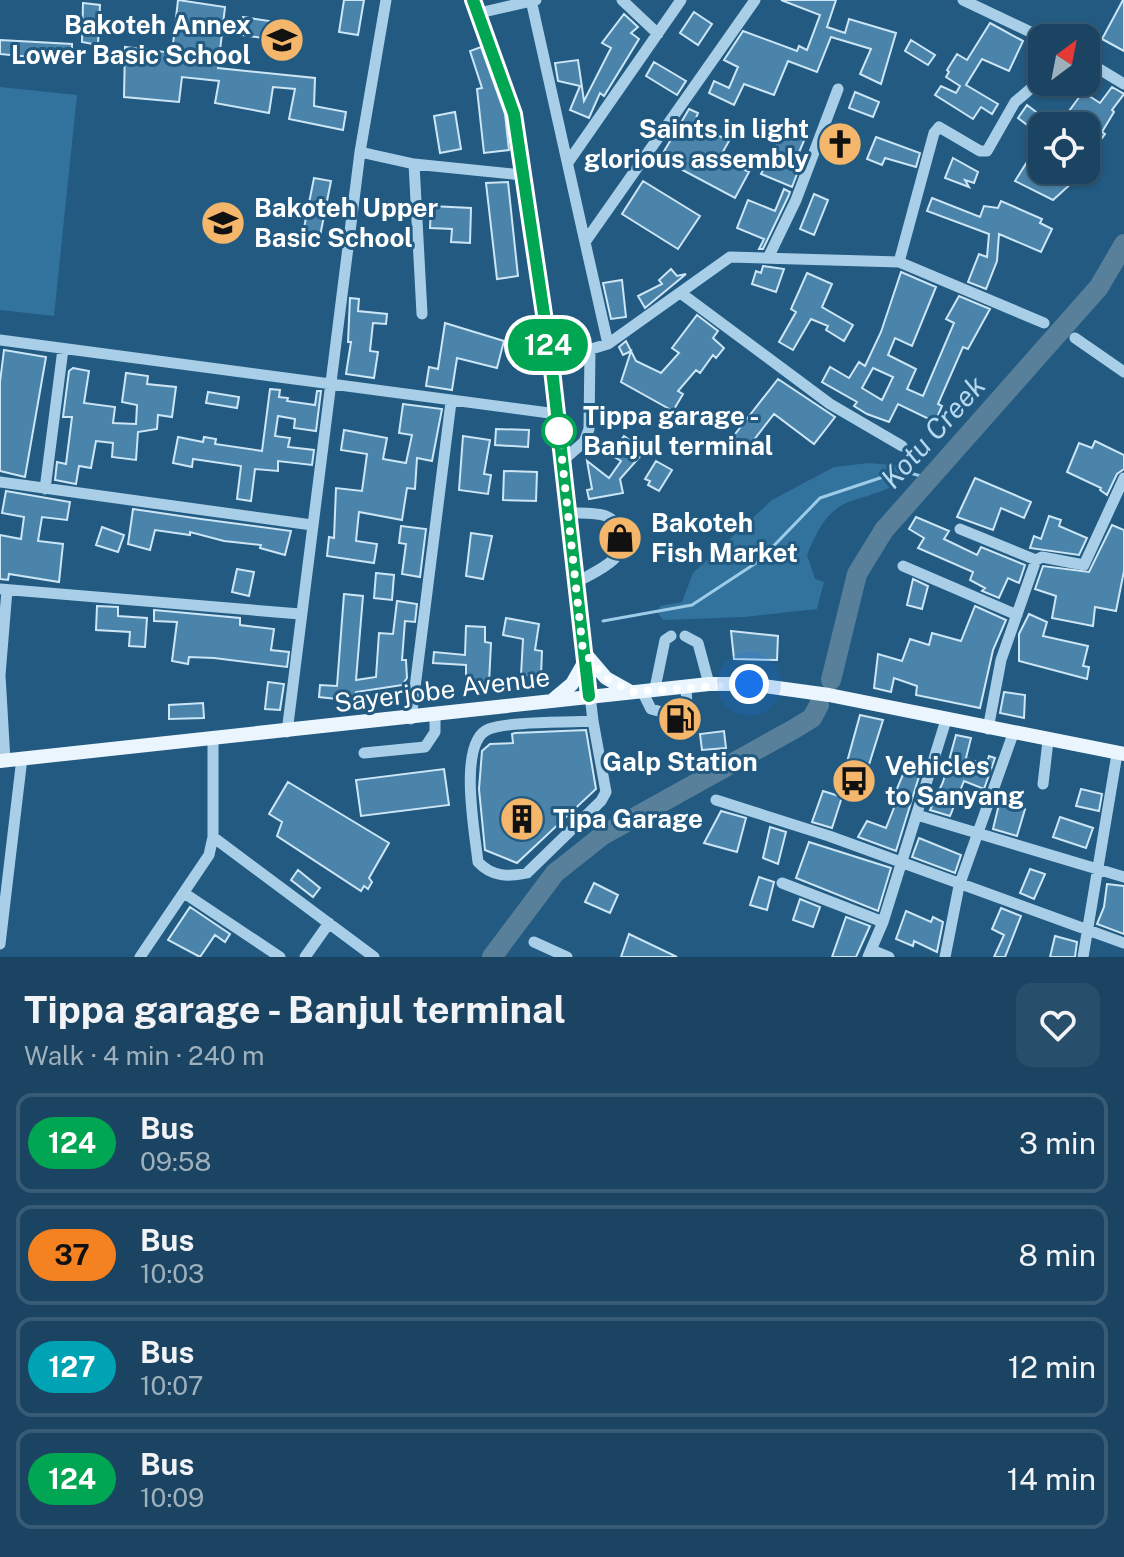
<!DOCTYPE html>
<meta charset="utf-8">
<style>
body{margin:0;font-family:"Public Sans",sans-serif;background:#274e6a;color:#f1f3f6;height:100vh;display:flex;flex-direction:column;font-size:30px;white-space:nowrap}
*{box-sizing:border-box;margin:0}
p{font-size:26px;color:#9fb0bd}
.icon{flex:none;width:44px;height:44px;fill:none;stroke:currentColor;stroke-width:2;stroke-linecap:round;stroke-linejoin:round}
.map{position:relative;height:957px;overflow:hidden}
.details{display:flex;flex-direction:column;background:#1a4461;flex:1}
.details>*{flex:none}
.badge{padding:0 16px;border-radius:26px;font-size:28px;line-height:52px}
.needle{width:52px;rotate:32deg}
.fabs{position:absolute;left:1028px;top:24px;display:grid;gap:16px}
.fabs a{display:grid;place-items:center;width:72px;height:72px;border-radius:16px;background:#1a4461;box-shadow:0 2px 6px #0004,0 0 0 2px #385c76;font-size:40px}
.you{position:absolute;width:40px;height:40px;margin:-20px;border:6px solid #fff;border-radius:50%;background:#1a73e8;box-shadow:0 0 0 12px #1a73e833}
.map>.badge{position:absolute;translate:-50% -50%;box-shadow:0 0 0 4px #fff}
.round{display:grid;place-items:center;flex:none;width:84px;height:84px;border-radius:16px;background:#274e6a}
.headline{display:flex;align-items:center;justify-content:space-between;height:136px;padding:0 24px}
h1{font-size:38px;font-weight:700;line-height:60px}
ul{padding:0;list-style:none}
li{display:flex;align-items:center;gap:24px;height:100px;margin:0 16px 12px;padding:0 8px;border:4px solid #385c76;border-radius:16px}
li div{flex:1}
li b{display:block;font-size:30px}
li em{font-style:normal}
li .badge{min-width:88px;font-weight:700;text-align:center}
.map>svg:first-child{display:block}
.green{fill:#32739d}
.lines{fill:none;stroke-linecap:round;stroke-linejoin:round}
.stream{stroke:#9ccce8;stroke-width:3}
.river{stroke:#58809a;stroke-width:20}
.building{fill:#4b84aa;stroke:#cce6f6;stroke-width:2;fill-rule:evenodd}
.minor{stroke:#a8cfe7;stroke-width:11}
.major{stroke:#eaf5fd;stroke-width:14}
.line-casing{stroke:#fff;stroke-width:18}
.line{stroke:#00a651;stroke-width:12}
.walk{stroke:#fff;stroke-width:8;stroke-dasharray:0 14.4}
.stop-dot{fill:#fff;stroke:#00a651;stroke-width:4}
.labels{text-anchor:middle;stroke-width:6;stroke-linejoin:round;paint-order:stroke}
.poi-label{font-size:26px;font-weight:bold;fill:#fff;stroke:#225a81;text-anchor:start}
.stop-label{font-size:26px;font-weight:bold;fill:#fff;stroke:#225a81;text-anchor:start}
.street-label{font-size:26px;fill:#fff;stroke:#225a81}
.water-label{font-size:28px;font-style:italic;fill:#b4d8ef;stroke:#225a81}
</style>
<div class="map">
<svg width="1124" height="957" viewBox="0 0 1124 957">
<rect width="100%" height="100%" fill="#225a81"/>
<!-- green -->
<path class="green" d="M0 87 77 95 54 316 0 310Z
M869 463 902 466 906 474C890 494 866 494 844 504 824 514 815 536 807 555L815 579 824 582 817 609 744 617 663 620 658 613 660 606 682 602 693 573 772 500 834 467Z"/>
<g class="lines">
<!-- stream -->
<path class="stream" d="M603 621 692 605 759 561 820 498 889 475 910 473 928 478"/>
<!-- river -->
<path class="river" d="M831 680 857 574 884 530 1099 287 1124 244
M492 957 555 873 603 835 794 729 812 718 819 705"/>
</g>
<!-- building -->
<path class="building" d="M178 0 225 7 218 68 315 78 314 106 346 112 343 130 289 119 295 89 273 87 269 113 215 103 219 81 182 77 179 102 124 97 125 47 172 53Z
M344 0H364L358 35 339 32Z
M781 0H836L827 27 845 33 849 19 896 33 881 84 860 74 871 49 831 37 817 72 788 61 774 95 744 84 734 105 709 93 714 81 729 88 738 67 724 60 743 31 797 51 799 46 807 50 820 15Z
M1123 0H1124V51L1102 39Z
M83 3 100 5 98 45 82 42Z
M694 12 712 24 698 45 680 33Z
M624 14 638 27 631 33 639 39 604 96 600 93 589 118 570 110 580 86 558 81 555 63 578 60 584 101 611 48 602 43Z
M243 17 296 25 293 42 241 35Z
M990 23 1023 41 1009 71 982 59 966 85 998 104 992 114 981 107 973 119 935 95 941 86 956 93 960 86 946 77 949 72 947 70 957 54 967 60Z
M0 40 72 44V61L0 54Z
M911 40 935 55 928 65 905 51Z
M481 47 505 114 509 150 484 153 477 89 482 88 470 51Z
M654 62 686 81 677 95 646 76Z
M1112 87 1124 94 1112 110 1114 112 1102 132 1105 134 1094 149 1086 144V126H1058L1083 92 1100 103Z
M855 92 879 102 873 117 849 108Z
M1027 105 1048 121 1039 134 1018 118Z
M689 109 698 113 694 123 729 141 720 157 749 172 735 198 660 158Z
M455 112 461 149 440 153 434 116Z
M836 123 857 135 845 162 824 153Z
M786 127 806 136 794 164 800 166 792 187 761 174Z
M876 137 920 153 916 167 885 158 882 165 867 159Z
M1032 154 1042 161V170H1056L1074 181 1053 200 1015 181Z
M953 158 978 172 974 183 965 180 969 187 945 178Z
M314 178 331 181 319 241 302 238Z
M643 181 700 216 678 249 622 214Z
M508 182 518 276 497 279 486 183Z
M784 189 790 192 788 197 763 249H759L764 239 737 228 748 200 775 211Z
M814 194 828 200 814 235 800 229Z
M932 198 980 217 984 206 998 208 1001 201 1042 219 1040 223 1052 229 1041 252 999 234 997 261 986 289 968 282 979 254 987 257 989 234 927 211Z
M431 206 471 208 470 243 451 242 452 229 430 228Z
M763 266 784 269 776 292 752 284 756 271 761 273Z
M671 269 677 276 686 274 645 308 638 296 662 284 659 280Z
M901 272 936 287 912 346 895 338 888 355 916 369 907 389 923 396 954 323 946 319 959 296 990 309 968 349 963 347 938 404 942 406 935 422 898 404 889 422 867 414 854 406 857 402 822 382 830 367 849 378 859 362 865 366 881 332ZM873 368 893 377 882 400 862 388Z
M807 273 832 284 822 307 853 325 844 341 826 330 828 326 811 319 793 350 779 342 796 312 791 309Z
M622 280 626 317 611 319 603 283Z
M350 298 359 299 358 311 387 314 386 324 373 323 370 351 378 352 374 378 346 374 351 342H348Z
M697 315 718 331 713 338 724 348 716 358 713 355 700 373 696 370 678 391 683 394 673 411 621 382 631 351 623 355 619 347 626 341 636 361 661 373 679 353 672 348Z
M445 323 504 341 497 368 457 358 452 390 426 386 429 367 438 369Z
M4 350 46 357 25 477 0 471V382Z
M73 368 89 371 84 403 115 407 113 423 136 424 137 405 122 402 126 373 148 376 147 384 176 387 172 417 158 415 157 429 138 432 136 460 112 457 113 443 96 441 91 468 79 466 76 484 55 480 57 462 66 464 72 417H63L69 371Z
M778 379 835 417 814 444 774 414 746 450 732 438Z
M270 389 280 390 279 397 288 398 287 401 315 405 317 391H321L316 431 294 428 295 419 278 416 275 436 290 438 288 447 314 450 312 465 278 461V471L255 469 251 501 237 499 241 466 193 459 192 467 173 463 178 437 203 442 204 437 216 439 215 444 262 451Z
M208 392 239 397 237 408 206 403Z
M403 404 442 409 432 461 417 458 415 489 407 488 402 520 359 512 356 541 377 544 374 563 327 556 329 537 334 538 336 488 362 491 367 454 341 450 344 430 387 438 383 459 406 463 412 435 399 433Z
M496 429 529 430 528 447 495 445Z
M463 436 490 440 484 474 491 475 488 494 459 490Z
M624 436 645 451 620 479 623 493 589 499 587 490 592 489 587 461 609 478 621 461 611 455Z
M1095 441 1124 455V469L1117 474 1107 495 1100 490 1101 488 1067 472 1079 443 1092 448Z
M656 461 672 470 659 491 648 485 650 481 645 479Z
M504 471 537 472 536 501 503 500Z
M975 478 1031 502 1024 518 1001 508 993 530 957 517Z
M6 491 70 502 67 520 42 517 38 541 63 544 59 582 9 574 8 580 0 579V535L21 539 24 517 2 513Z
M133 509 201 519 291 531 285 555 260 548 261 545 224 541 190 532V535L155 530 150 550 128 544Z
M1049 516 1061 520 1059 526 1087 538 1079 555 1030 548 1034 536 1041 539Z
M916 517 949 531 944 539 977 555 981 547 1025 565 1019 583 1008 578 999 598 982 591 985 588 970 580 973 572 918 548 924 538 909 529Z
M1112 525 1124 530V571L1116 611 1095 607 1093 626 1052 618 1056 596 1035 589 1043 566 1089 572Z
M401 526 426 529 420 577 402 574 406 544 399 543Z
M102 527 124 535 118 552 96 545Z
M471 533 492 536 483 579 466 576Z
M237 569 254 572 249 596 232 592Z
M376 573 394 575 392 600 374 598Z
M913 579 928 586 922 609 907 605Z
M344 594 363 596 356 680 376 677 379 633 393 634 397 601 417 604 415 622 405 621 402 660H406L407 678 402 685 356 692 355 701 319 697 320 685 337 686Z
M97 606 118 607V616L147 618 145 647 129 646 130 632 96 630Z
M975 606 1006 620 993 650 980 708 916 695 917 686 894 678 891 692 874 688 878 654 902 661 910 639 929 645 932 633 961 641Z
M154 610 240 618V625L274 629 271 650 289 652 287 667 214 658 189 657 188 664 172 661 177 622 154 621Z
M1029 614 1047 622 1043 636 1088 646 1083 666 1089 667 1087 679 1019 661V634Z
M506 618 539 624 535 650 542 651 541 676 521 675 523 639 503 635Z
M466 626 485 627V642L491 643 489 683H466V665L433 663 434 652 465 655Z
M731 631 778 636 777 660 734 659Z
M268 682 284 684 280 710 265 709Z
M1004 692 1025 695 1024 718 1000 713Z
M203 703 204 718 169 719V705Z
M860 715 883 720 862 787 842 780Z
M586 730 596 789 517 863 485 850 479 789 482 751 490 744 513 743 512 734 515 733Z
M724 731 726 748 702 750 700 734Z
M956 735 971 738 966 758 986 765 989 756 995 758 984 789 964 781 950 816 930 810 943 782Z
M907 765 921 770 896 851 858 837 867 821 886 828 897 800 893 798Z
M444 769 449 805 361 816 356 780Z
M288 782 389 843 369 878 372 882 368 889 364 886 361 891 277 836 282 822 269 814Z
M1081 789 1102 794 1099 811 1076 806Z
M823 791 842 797 832 828 812 822Z
M1000 800 1025 809 1017 836 993 829Z
M721 811 746 818 737 852 704 843Z
M1060 817 1093 828 1086 848 1053 837Z
M770 827 786 832 778 864 763 858Z
M919 838 961 855 955 873 912 857Z
M809 842 891 868 878 911 796 878Z
M1030 869 1045 874 1034 899 1020 893Z
M298 870 320 888 313 897 291 880Z
M759 877 774 882 767 910 750 905Z
M594 883 618 895 610 913 585 902Z
M1107 884 1124 886V934L1097 924 1104 907Z
M800 899 820 907 813 927 793 920Z
M190 907 230 934 225 942 215 935 200 957 168 940Z
M1001 908 1021 916 1005 957H994L1004 935 992 929Z
M906 911 931 922 933 917 943 922 937 952 914 941 913 946 896 939Z
M846 917 870 926 856 957H832Z
M629 934 677 957H621Z
M1055 936 1077 942 1075 957H1050Z"/>
<g class="lines">
<!-- minor -->
<path class="minor" d="M473 0 514 114 551 361 593 721C567 723 511 721 489 729 457 741 475 833 478 862 492 877 509 877 527 873L601 801 606 792 593 721
M531 0 585 242
M622 0 658 34
M963 0 1043 38
M479 13 536 0
M1086 61 1124 84
M360 152 414 164 522 175
M569 161 681 0
M414 164 422 314
M768 258 796 200 838 89
M899 262 934 133 939 127 980 151H987L1015 102 1042 79
M682 294 830 404 902 446
M1075 338 1124 372
M0 340 557 414
M608 344 730 257 899 262 1044 323
M551 361 608 344 585 242 755 0
M562 461 584 442 589 429 590 349
M0 482 312 525
M45 489 63 349
M568 513C591 513 621 509 620 541 619 548 619 554 614 559 604 569 587 576 575 583
M960 529 1036 560 1042 557 1084 565 1124 478
M903 566 1017 615
M0 589 300 614
M685 636 698 643 709 684
M655 688 665 640 671 636
M642 691 651 709 662 712
M678 712 687 708 686 686
M411 719 451 402
M988 729 1001 660 1036 560
M287 732 360 152 386 0
M364 753 425 747 435 732V716
M5 761 0 675 7 590
M1043 784 1048 741
M716 800 829 836 1124 943
M917 815 1124 877
M213 837 374 957
M782 883 883 922
M184 893 280 957
M534 942 567 957
M0 944 22 758
M872 950 889 957
M140 957 209 855 213 837V738
M305 957 329 923
M868 957 883 922 946 720
M945 957 959 886 1013 734
M1083 957 1117 754"/>
<!-- major -->
<path class="major" d="M583 651 606 678 631 692
M554 699 572 684 584 663
M0 761 709 684H749L829 695 1124 754"/>
</g>
<g class="lines">
<!-- line casing -->
<g class="line-casing">
<path id="line" d="M473 0 514 114 551 361 589 696"/>
</g>
<!-- line -->
<use href="#line" class="line"/>
<!-- walk -->
<path class="walk" d="M559 431 583 651 606 678 631 692 749 684"/>
</g>
<!-- icons -->
<defs>
<g id="school-disc" transform="scale(2.3)"><circle r="9.5" fill="#f3b66b" stroke="#225a81"/><path d="M0-5L7-2L0 1L-7-2ZM-4 1L0 2.5L4 1V4Q0 6-4 4Z" fill="#111"/></g>
<g id="church-disc" transform="scale(2.3)"><circle r="9.5" fill="#f3b66b" stroke="#225a81"/><path d="M-1.2-6h2.4v3.5h3.3v2.4h-3.3V6h-2.4V-.1h-3.3v-2.4h3.3Z" fill="#111"/></g>
<g id="shop-disc" transform="scale(2.3)"><circle r="9.5" fill="#f3b66b" stroke="#225a81"/><path d="M-5-2.5h2.3a2.7 3.5 0 0 1 5.4 0H5L5.5 6h-11ZM-1.5-2.5h3a1.5 2.3 0 0 0-3 0Z" fill="#111"/></g>
<g id="fuel-disc" transform="scale(2.3)"><circle r="9.5" fill="#f3b66b" stroke="#225a81"/><path d="M-5.5-6h7V0h2V4h1.3V-2.5L3-4.5l.8-.8L6-3V5H2.5V1h-1V6h-7ZM-4.2-4.7v3.2H.2V-4.7Z" fill="#111"/></g>
<g id="bus-disc" transform="scale(2.3)"><circle r="9.5" fill="#f3b66b" stroke="#225a81"/><path d="M-5-6H5V4H4V6H2V4H-2V6H-4V4H-5ZM-3.5-4V0h7V-4ZM-3.5 1.2v1.5H-2V1.2ZM2 1.2v1.5H3.5V1.2Z" fill="#111"/></g>
<g id="building-disc" transform="scale(2.3)"><circle r="9.5" fill="#f3b66b" stroke="#225a81"/><path d="M-4-6H4V6H1V3H-1V6H-4ZM-2.5-4.3h1.7v1.8h-1.7ZM.8-4.3h1.7v1.8H.8ZM-2.5-1h1.7V.8h-1.7ZM.8-1h1.7V.8H.8Z" fill="#111"/></g>
</defs>
<g fill-rule="evenodd">
<use href="#school-disc" x="282" y="40"/>
<use href="#church-disc" x="840" y="144"/>
<use href="#school-disc" x="223" y="223"/>
<use href="#shop-disc" x="620" y="538"/>
<use href="#fuel-disc" x="680" y="719"/>
<use href="#bus-disc" x="854" y="781"/>
<use href="#building-disc" x="522" y="819"/>
</g>
<!-- markers -->
<circle class="stop-dot" cx="559" cy="431" r="16"/>
<g class="labels">
<!-- poi labels -->
<g class="poi-label">
<text x="251" y="34" text-anchor="end">Bakoteh Annex<tspan x="251" dy="30">Lower Basic School</tspan></text>
<text x="809" y="138" text-anchor="end">Saints in light<tspan x="809" dy="30">glorious assembly</tspan></text>
<text x="254" y="217">Bakoteh Upper<tspan x="254" dy="30">Basic School</tspan></text>
<text x="651" y="532">Bakoteh<tspan x="651" dy="30">Fish Market</tspan></text>
<text x="680" y="771" text-anchor="middle">Galp Station</text>
<text x="885" y="775">Vehicles<tspan x="885" dy="30">to Sanyang</tspan></text>
<text x="553" y="828">Tipa Garage</text>
</g>
<!-- stop labels -->
<g class="stop-label">
<text x="583" y="425">Tippa garage -<tspan x="583" dy="30">Banjul terminal</tspan></text>
</g>
<!-- street labels -->
<g class="street-label">
<text transform="translate(442 690) rotate(-7)" y="9">Sayerjobe Avenue</text>
</g>
<!-- water labels -->
<g class="water-label">
<text transform="translate(933 432) rotate(-48)" y="10">Kotu Creek</text>
</g>
</g>
</svg>
<div class="fabs">
<a><svg class="needle" viewBox="-14 -14 28 28"><path d="M0-13l5 13h-10z" fill="#e53935"/><path d="M0 13l5-13h-10z" fill="#9fb0bd"/></svg></a>
<a><svg class="icon" aria-label="locate" viewBox="0 0 24 24"><circle cx="12" cy="12" r="6"/><path d="M12 2v4M12 18v4M2 12h4M18 12h4"/></svg></a>
</div>
<div class="you" style="left:749px;top:684px"></div>
<b class="badge" style="left:548px;top:345px;background:#00a651;color:#fff">124</b>
</div>
<section class="details">
<div class="headline"><div><h1>Tippa garage - Banjul terminal</h1><p>Walk · 4 min · 240 m</p></div><a class="round"><svg class="icon" aria-label="heart" viewBox="0 0 24 24"><path d="M12 20l-8-8c-3-5 5-10 8-4 3-6 11-1 8 4z"/></svg></a></div>
<ul>
<li><span class="badge" style="background:#00a651;color:#fff">124</span><div><b>Bus</b><p>09:58</p></div><em>3 min</em></li>
<li><span class="badge" style="background:#f58220;color:#111">37</span><div><b>Bus</b><p>10:03</p></div><em>8 min</em></li>
<li><span class="badge" style="background:#00a3b4;color:#fff">127</span><div><b>Bus</b><p>10:07</p></div><em>12 min</em></li>
<li><span class="badge" style="background:#00a651;color:#fff">124</span><div><b>Bus</b><p>10:09</p></div><em>14 min</em></li>
</ul>
</section>
